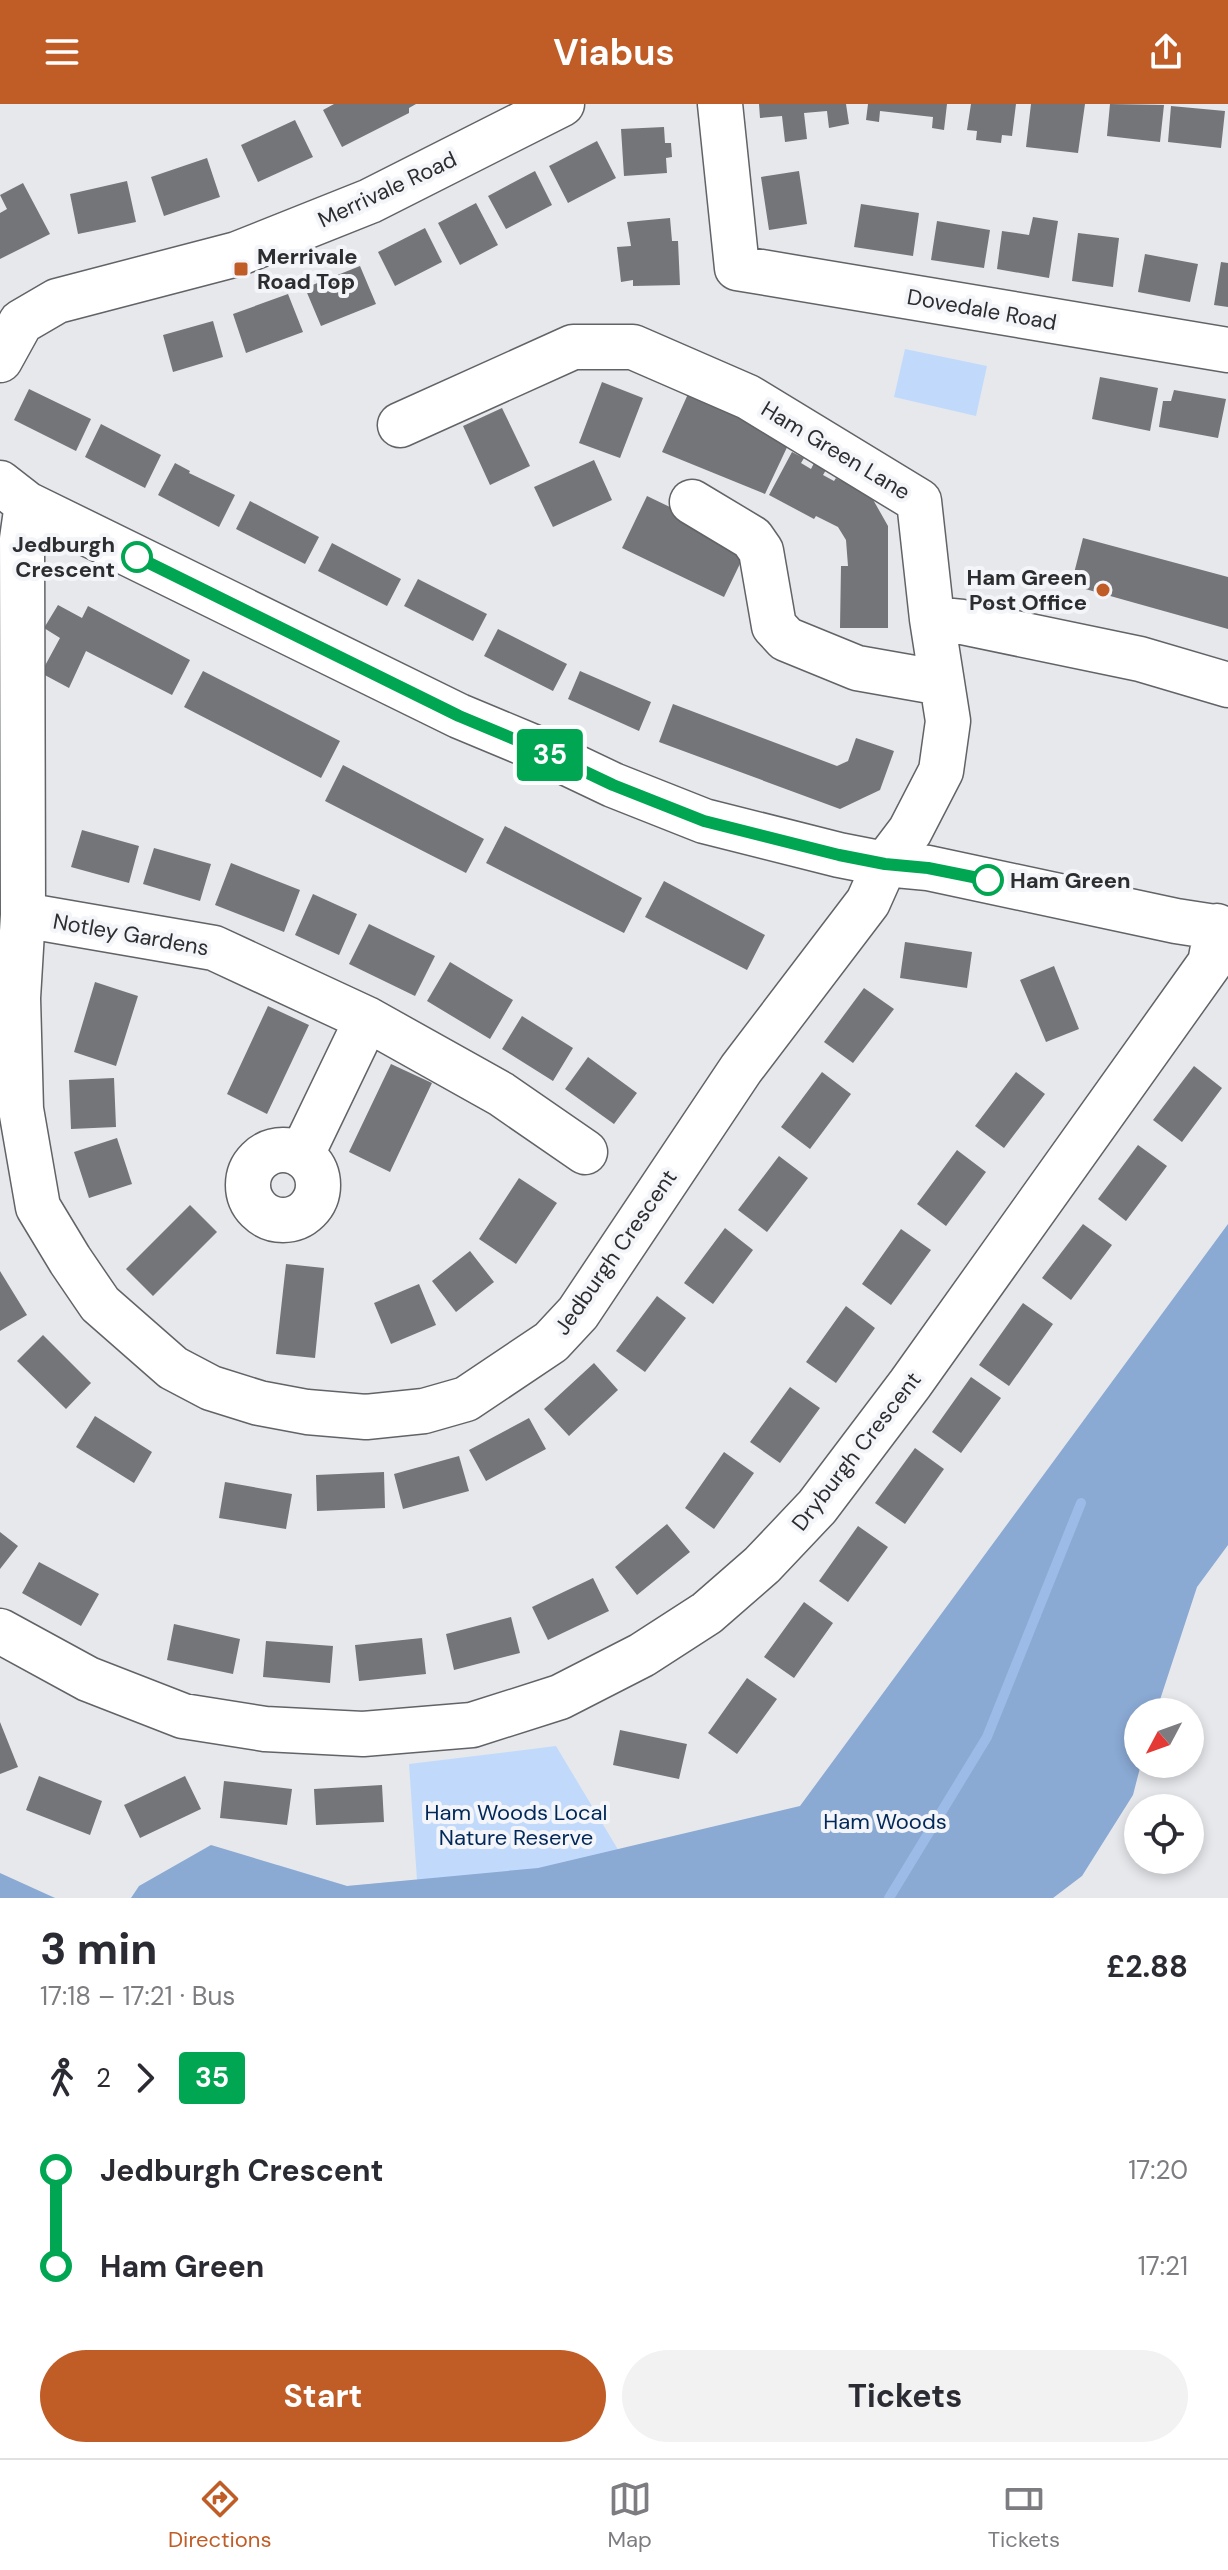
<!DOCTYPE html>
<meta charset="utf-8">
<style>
body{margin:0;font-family:"DM Sans",sans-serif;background:#f2f2f3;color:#2b2b33;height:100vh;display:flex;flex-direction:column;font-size:30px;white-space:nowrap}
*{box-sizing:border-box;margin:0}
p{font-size:26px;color:#7c7c81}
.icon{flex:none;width:44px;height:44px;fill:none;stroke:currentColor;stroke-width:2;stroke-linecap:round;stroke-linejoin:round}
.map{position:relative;height:1794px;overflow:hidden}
.details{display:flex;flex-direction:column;background:#fff;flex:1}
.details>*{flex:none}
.badge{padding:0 16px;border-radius:6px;font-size:28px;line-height:52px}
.needle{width:52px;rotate:229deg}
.tools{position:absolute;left:1124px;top:1594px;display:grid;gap:16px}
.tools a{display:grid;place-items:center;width:80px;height:80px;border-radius:50%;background:#fff;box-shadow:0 4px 12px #0003;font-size:40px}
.map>.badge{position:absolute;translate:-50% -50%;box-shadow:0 0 0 4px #fff}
.legs{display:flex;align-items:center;gap:12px;height:88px;padding:0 40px;font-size:26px}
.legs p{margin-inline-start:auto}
.overview{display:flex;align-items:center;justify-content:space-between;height:136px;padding:0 40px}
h1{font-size:44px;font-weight:700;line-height:60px}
.cta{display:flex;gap:16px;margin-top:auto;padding:16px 40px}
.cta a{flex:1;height:92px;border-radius:48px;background:#c05d27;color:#fff;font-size:32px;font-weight:700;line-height:92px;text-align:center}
.cta a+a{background:#f2f2f3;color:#2b2b33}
ul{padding:0 40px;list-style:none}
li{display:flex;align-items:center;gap:28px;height:96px;font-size:30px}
li i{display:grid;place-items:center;width:12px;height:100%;margin:0 10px;background:currentColor}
li i::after{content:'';width:20px;height:20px;margin:-10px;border:6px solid;border-radius:50%;background:#fff}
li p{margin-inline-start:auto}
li:first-child i{background:linear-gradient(#0000 50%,currentColor 0)}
li:last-child i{background:linear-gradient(currentColor 50%,#0000 0)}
header{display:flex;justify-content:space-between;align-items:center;height:104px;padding:0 40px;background:#c05d27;color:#fff;font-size:36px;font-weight:700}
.tabs{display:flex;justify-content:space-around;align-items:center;height:112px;border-top:2px solid #e1e1e2;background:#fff;font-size:22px;color:#7c7c81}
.tabs a{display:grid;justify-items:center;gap:4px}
.tabs .active{color:#c05d27}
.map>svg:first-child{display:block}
.green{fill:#c1dafb}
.forest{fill:#8aa9d3}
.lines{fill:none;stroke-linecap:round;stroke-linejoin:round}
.stream{stroke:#9cbbe6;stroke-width:10}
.building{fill:#737578}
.minor-casing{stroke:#616366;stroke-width:47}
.minor{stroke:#fff;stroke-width:44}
.line-1-casing{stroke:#fff;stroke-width:18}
.line-1{stroke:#00a651;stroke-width:12}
.poi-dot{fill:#c05d27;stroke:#f3f5f9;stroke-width:3}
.stop-1-dot{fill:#fff;stroke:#00a651;stroke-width:4}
.labels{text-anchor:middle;stroke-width:8;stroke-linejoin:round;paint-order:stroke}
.street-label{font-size:22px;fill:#2c2d2f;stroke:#f3f5f9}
.poi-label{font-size:22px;font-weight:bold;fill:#2c2d2f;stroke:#f3f5f9;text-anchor:start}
.stop-label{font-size:22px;font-weight:bold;fill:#2c2d2f;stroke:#f3f5f9;text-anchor:end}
.park-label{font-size:22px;fill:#00285a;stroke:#f3f5f9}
</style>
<header><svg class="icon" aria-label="menu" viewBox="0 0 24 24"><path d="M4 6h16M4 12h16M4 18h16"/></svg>Viabus<svg class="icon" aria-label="share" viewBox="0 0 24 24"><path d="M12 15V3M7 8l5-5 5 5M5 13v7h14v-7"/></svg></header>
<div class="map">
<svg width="1228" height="1794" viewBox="0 0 1228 1794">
<rect width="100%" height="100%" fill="#e6e8ec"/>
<!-- green -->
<path class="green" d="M905 245 987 262 976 312 894 293Z
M556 1642 647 1794H186L278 1761 347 1782 417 1776 409 1660Z"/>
<!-- forest -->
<path class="forest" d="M1228 1120V1441L1197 1483 1156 1608H1138V1660H1141L1133 1691 1082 1772 1053 1794H131L139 1782 211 1741 347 1782 538 1764 800 1702Z
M0 1769 55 1794H0Z"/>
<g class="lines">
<!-- stream -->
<path class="stream" d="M889 1794 987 1633 1081 1399"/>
</g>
<!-- building -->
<path class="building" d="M334 0H416L409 4V9L342 43 323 6Z
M759 0H846L849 20 829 24 827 7 804 9 807 35 785 38 782 12 760 14Z
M868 0H947L944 26 932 24 933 13 880 7 879 18 866 16Z
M971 0H1016L1012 32 1002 31 1001 39 976 36 977 27 967 26Z
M1031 0H1085L1078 49 1026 43Z
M1110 0 1164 1 1160 38 1107 32Z
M1171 2 1225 7 1221 44 1168 38Z
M295 16 313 53 258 78 241 41Z
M664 23 665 39H671L672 53 666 54 667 69 624 72 621 25Z
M597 37 616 74 568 99 549 62Z
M207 54 220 93 164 112 151 73Z
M535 67 552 101 506 125 488 92Z
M799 67 807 120 769 126 761 73Z
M127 77 136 118 78 130 70 90Z
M23 79 50 130 0 155V109L7 105 0 91Z
M476 99 498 141 460 161 438 119Z
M861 100 919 109 913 152 854 143Z
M1033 113 1058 117 1049 174 997 165 1002 127 1029 131Z
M670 114 672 137H678L680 181 633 182V176L621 178 617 143 631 142 627 118Z
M937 117 990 126 984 164 931 156Z
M425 124 442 158 395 182 378 148Z
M1078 129 1119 134 1113 183 1072 177Z
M1145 150 1198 160 1190 198 1138 188Z
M1221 158 1228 159V203L1214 201Z
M360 162 376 200 321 222 305 184Z
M288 190 303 228 246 249 233 210Z
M213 217 223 253 173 268 163 231Z
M1100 273 1158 284 1150 327 1092 315Z
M602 278 643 294 620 354 579 339Z
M29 285 91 315 76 347 14 316Z
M1174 286 1226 295 1218 334 1159 323 1163 297H1171Z
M688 290 790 337 765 390 662 348Z
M502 304 530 362 490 381 463 322Z
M101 320 161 351 145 384 85 353Z
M792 348 804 354 801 359 811 365 814 359 826 366 823 371 834 377 836 374 871 392 888 422V524H840L841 462H848L846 436 838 423 816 412 814 415 769 391Z
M594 356 612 396 553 423 534 383Z
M175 359 190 367 189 369 235 391 219 423 158 391Z
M647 392 749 441 724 493 622 444Z
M250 397 319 433 305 460 236 425Z
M1083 434 1228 473V525L1071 481Z
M332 439 401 475 387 502 318 467Z
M418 475 487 510 473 537 404 502Z
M58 501 82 514 88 502 190 556 172 591 86 547 69 584 41 569 60 534 44 524Z
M498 525 567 560 553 587 484 552Z
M203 567 340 637 321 674 184 603Z
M580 567 651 598 639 627 568 595Z
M673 600 837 662 848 657 856 634 894 647 880 686 840 705 659 638Z
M343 661 484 735 466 769 325 697Z
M505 722 642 794 624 829 486 759Z
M82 726 139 742 129 779 71 763Z
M154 744 211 760 200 797 143 780Z
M231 759 300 786 284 828 215 801Z
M664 777 765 831 747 866 645 813Z
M313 790 357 810 339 851 295 831Z
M369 820 435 852 415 892 349 860Z
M905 838 972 848 967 884 900 874Z
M450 858 513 896 490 935 427 897Z
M1054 862 1079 925 1046 938 1020 876Z
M95 878 138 892 116 962 74 948Z
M864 884 894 905 853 959 824 938Z
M268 902 309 921 267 1010 227 990Z
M522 912 573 944 553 977 502 945Z
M588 953 637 989 614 1020 565 985Z
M391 960 432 979 390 1068 349 1048Z
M1194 962 1222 984 1182 1038 1153 1016Z
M822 968 851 990 810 1045 781 1023Z
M1016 968 1045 990 1004 1044 975 1022Z
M114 974 116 1023 71 1025 69 976Z
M117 1034 132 1080 89 1094 74 1048Z
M1138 1041 1167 1062 1126 1117 1098 1095Z
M957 1046 986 1068 946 1122 917 1100Z
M779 1052 808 1074 767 1128 738 1106Z
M519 1074 557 1099 516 1160 479 1135Z
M190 1101 217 1128 153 1192 126 1165Z
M1083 1120 1112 1141 1071 1196 1042 1174Z
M725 1124 753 1146 713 1200 684 1179Z
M901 1125 931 1146 891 1201 862 1180Z
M470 1147 494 1178 456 1208 432 1177Z
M286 1160 324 1164 315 1254 276 1250Z
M0 1167 27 1211 0 1227Z
M419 1180 436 1221 391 1240 374 1199Z
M657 1192 686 1214 645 1268 616 1247Z
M1023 1199 1053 1220 1009 1282 979 1261Z
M846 1202 875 1224 836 1279 806 1258Z
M43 1231 91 1279 66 1305 17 1257Z
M594 1259 618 1286 569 1332 544 1305Z
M971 1273 1001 1294 961 1349 932 1328Z
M790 1283 820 1304 780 1359 750 1338Z
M95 1312 152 1348 134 1379 76 1343Z
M529 1314 546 1345 486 1377 469 1346Z
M915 1344 944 1365 905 1420 875 1399Z
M724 1348 754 1369 714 1425 685 1404Z
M459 1352 469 1387 403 1405 394 1370Z
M384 1368 385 1404 317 1407 316 1371Z
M225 1378 292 1390 286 1425 219 1414Z
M667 1420 690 1448 637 1491 615 1463Z
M858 1422 888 1443 848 1498 819 1477Z
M0 1428 18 1442 0 1465Z
M39 1458 99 1490 81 1522 22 1489Z
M593 1474 609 1507 548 1536 532 1503Z
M804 1498 833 1519 794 1574 764 1553Z
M511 1513 520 1549 454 1566 446 1530Z
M174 1520 240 1535 233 1570 167 1556Z
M422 1534 426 1570 359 1577 355 1541Z
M266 1537 333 1542 330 1579 263 1573Z
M747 1574 777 1595 737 1650 708 1629Z
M0 1618 18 1663 0 1670Z
M620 1626 687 1640 679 1675 613 1661Z
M39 1672 102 1697 90 1731 26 1706Z
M185 1672 201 1705 140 1734 124 1701Z
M224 1677 292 1685 287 1721 220 1714Z
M382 1681 384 1718 316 1721 314 1685Z"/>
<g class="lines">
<!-- minor casing -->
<g class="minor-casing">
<path id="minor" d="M720 0 737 164 1228 246
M0 256 21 218 57 197 237 150 370 97 562 0
M0 379 27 400 459 612 531 642 613 681 704 717 839 751 885 760 928 764 1176 817 1228 825
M692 398 752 434 761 447 774 522 786 535 857 564 942 579
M27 400 22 435 23 811 18 894 21 1005 38 1103 70 1156 100 1200 173 1264 211 1284 259 1299 307 1308 366 1313 424 1307 466 1295 551 1238 578 1209 741 965 868 798 885 760 910 727 941 667 948 617 932 515 919 397 748 293 633 243H573L400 321
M932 515 962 518 1140 555 1228 581
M23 811 214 844 367 915 501 990 585 1048
M248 1081a35 35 0 1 1 70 0a35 35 0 1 1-70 0Z
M302 1050 367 915
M0 1527 88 1575 183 1612 265 1625 363 1630 472 1621 560 1593 642 1551 707 1509 762 1461 817 1403 910 1280 1210 859 1217 822"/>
</g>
<!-- minor -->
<use href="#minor" class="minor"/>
</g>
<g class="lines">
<!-- line-1 casing -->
<g class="line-1-casing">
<path id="line-1" d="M137 453 459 612 531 642 613 681 704 717 839 751 885 760 928 764 988 776"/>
</g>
<!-- line-1 -->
<use href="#line-1" class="line-1"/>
</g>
<!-- markers -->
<g class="poi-dot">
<rect x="233" y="157" width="16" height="16" rx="4"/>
<circle cx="1103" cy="486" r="8"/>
</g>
<g class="stop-1-dot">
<circle cx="137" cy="453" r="14"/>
<circle cx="988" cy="776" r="14"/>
</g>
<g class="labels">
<!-- street labels -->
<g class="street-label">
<text transform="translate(387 85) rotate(-25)" y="8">Merrivale Road</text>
<text transform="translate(982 205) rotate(10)" y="8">Dovedale Road</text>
<text transform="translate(836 346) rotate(31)" y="8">Ham Green Lane</text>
<text transform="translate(131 830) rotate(10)" y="8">Notley Gardens</text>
<text transform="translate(615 1148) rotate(-55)" y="8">Jedburgh Crescent</text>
<text transform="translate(856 1347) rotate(-52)" y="8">Dryburgh Crescent</text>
</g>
<!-- poi labels -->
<g class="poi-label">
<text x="257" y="160">Merrivale<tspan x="257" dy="25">Road Top</tspan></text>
<text x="1087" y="481" text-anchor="end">Ham Green<tspan x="1087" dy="25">Post Office</tspan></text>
</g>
<!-- stop labels -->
<g class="stop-label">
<text x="115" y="448">Jedburgh<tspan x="115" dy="25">Crescent</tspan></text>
<text x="1010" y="784" text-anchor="start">Ham Green</text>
</g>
<!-- park labels -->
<g class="park-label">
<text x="516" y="1716">Ham Woods Local<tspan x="516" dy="25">Nature Reserve</tspan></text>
<text x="885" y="1725">Ham Woods</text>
</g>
</g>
</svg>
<div class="tools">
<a><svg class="needle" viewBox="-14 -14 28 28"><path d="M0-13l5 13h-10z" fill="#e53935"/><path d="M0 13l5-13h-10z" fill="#7c7c81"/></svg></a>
<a><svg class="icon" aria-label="locate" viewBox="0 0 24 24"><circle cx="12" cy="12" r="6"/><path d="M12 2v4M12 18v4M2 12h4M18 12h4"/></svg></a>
</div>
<b class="badge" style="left:550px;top:651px;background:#00a651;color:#fff">35</b>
</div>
<section class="details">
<div class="overview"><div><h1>3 min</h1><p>17:18 – 17:21 · Bus</p></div><b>£2.88</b></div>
<div class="legs"><svg class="icon" aria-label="walk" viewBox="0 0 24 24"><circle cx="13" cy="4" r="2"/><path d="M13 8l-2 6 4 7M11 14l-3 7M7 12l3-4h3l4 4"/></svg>2<svg class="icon" aria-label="forward" viewBox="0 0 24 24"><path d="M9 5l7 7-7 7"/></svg><b class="badge" style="background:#00a651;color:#fff">35</b></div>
<ul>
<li><i style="color:#00a651"></i><b>Jedburgh Crescent</b><p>17:20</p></li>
<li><i style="color:#00a651"></i><b>Ham Green</b><p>17:21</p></li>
</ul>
<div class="cta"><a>Start</a><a>Tickets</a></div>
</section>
<nav class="tabs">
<a class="active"><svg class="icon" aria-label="directions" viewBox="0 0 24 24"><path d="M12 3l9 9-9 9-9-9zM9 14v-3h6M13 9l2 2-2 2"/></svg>Directions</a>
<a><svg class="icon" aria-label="map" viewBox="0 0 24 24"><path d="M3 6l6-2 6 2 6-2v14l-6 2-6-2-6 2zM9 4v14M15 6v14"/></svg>Map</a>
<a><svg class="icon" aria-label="tickets" viewBox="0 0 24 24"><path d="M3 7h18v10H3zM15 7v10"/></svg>Tickets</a>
</nav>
